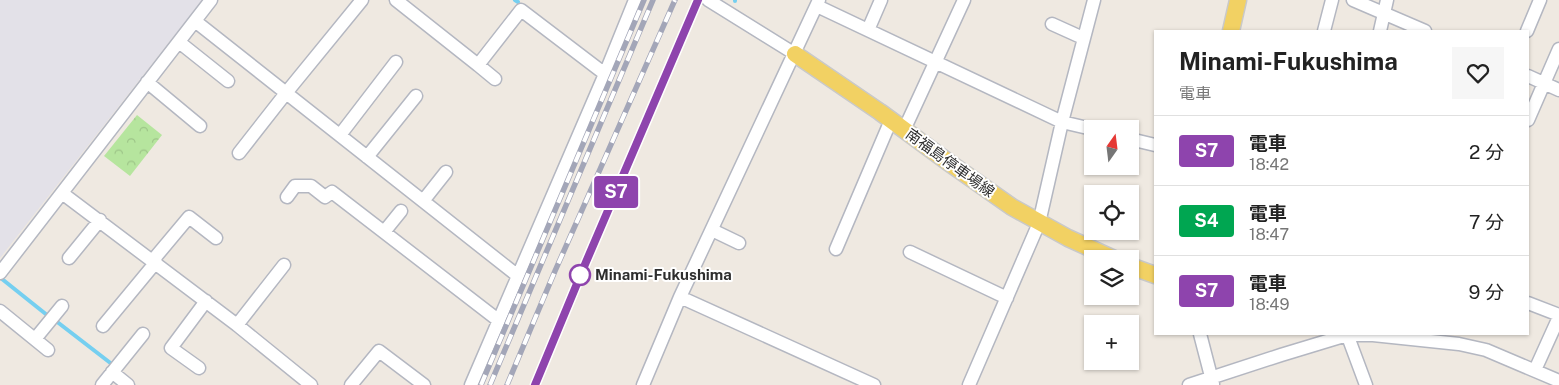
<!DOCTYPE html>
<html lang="ja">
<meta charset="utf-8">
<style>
body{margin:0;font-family:"Public Sans","Noto Sans JP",sans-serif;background:#f6f6f6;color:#222;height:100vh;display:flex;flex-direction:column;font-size:19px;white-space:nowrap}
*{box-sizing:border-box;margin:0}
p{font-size:16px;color:#767676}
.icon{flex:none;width:28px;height:28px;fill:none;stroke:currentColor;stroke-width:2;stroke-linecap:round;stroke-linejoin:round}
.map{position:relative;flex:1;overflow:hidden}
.panel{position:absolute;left:1154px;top:30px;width:375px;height:305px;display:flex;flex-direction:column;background:#fff;border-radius:0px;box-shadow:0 1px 4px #0004}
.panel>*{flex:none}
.badge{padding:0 10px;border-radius:4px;font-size:18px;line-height:32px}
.needle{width:32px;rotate:14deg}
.fabs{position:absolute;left:1084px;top:120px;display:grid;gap:10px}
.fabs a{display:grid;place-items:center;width:55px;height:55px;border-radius:0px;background:#fff;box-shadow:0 1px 4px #0004;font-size:25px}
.map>.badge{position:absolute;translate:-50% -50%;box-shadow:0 0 0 2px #fff}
.round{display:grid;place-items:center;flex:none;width:52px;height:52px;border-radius:0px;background:#f6f6f6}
.overview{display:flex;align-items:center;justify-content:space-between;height:85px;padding:0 25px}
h1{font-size:24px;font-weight:700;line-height:38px}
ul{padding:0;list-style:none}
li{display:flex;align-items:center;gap:15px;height:70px;padding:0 25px;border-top:1px solid #e0e0e0}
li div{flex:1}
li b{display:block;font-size:19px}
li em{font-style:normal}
li .badge{min-width:55px;font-weight:700;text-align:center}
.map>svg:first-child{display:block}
.industrial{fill:#e3e1e8}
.park{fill:url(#park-crowns)}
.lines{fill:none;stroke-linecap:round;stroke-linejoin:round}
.stream{stroke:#75cff0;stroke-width:4}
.minor-casing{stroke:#b4b7c1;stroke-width:15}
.major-casing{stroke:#c9c9c9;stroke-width:19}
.minor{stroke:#fff;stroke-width:12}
.major{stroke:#f2d163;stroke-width:16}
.rail-casing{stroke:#a3a6b8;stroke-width:5.5}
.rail{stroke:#fff;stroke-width:4;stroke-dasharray:11;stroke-linecap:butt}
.line-casing{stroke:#fff;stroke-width:11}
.line{stroke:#8e44ad;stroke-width:8}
.stop-dot{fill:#fff;stroke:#8e44ad;stroke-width:2.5}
.labels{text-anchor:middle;stroke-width:4;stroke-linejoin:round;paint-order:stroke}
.street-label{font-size:15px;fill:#2e2e2e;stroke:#fff}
.stop-label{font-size:15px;font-weight:bold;fill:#2e2e2e;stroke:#fff;text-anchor:start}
</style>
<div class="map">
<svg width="1559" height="385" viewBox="0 0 1559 385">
<defs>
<pattern id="park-crowns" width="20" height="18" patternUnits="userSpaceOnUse" patternTransform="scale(1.25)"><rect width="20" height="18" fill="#b6e59e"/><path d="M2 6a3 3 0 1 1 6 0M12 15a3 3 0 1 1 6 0" fill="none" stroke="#9dc588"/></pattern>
</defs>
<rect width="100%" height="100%" fill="#efe9e1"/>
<!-- industrial -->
<path class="industrial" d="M0 0H202L0 258Z"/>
<!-- park -->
<path class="park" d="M137 115 162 135 130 176 104 156Z"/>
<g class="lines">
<!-- stream -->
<path class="stream" d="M515 0 518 2
M735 1V0
M2 279 47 315
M56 321 113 365"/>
<!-- minor casing -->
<g class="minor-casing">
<path id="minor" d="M396 0 478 65 521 10 605 74
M708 0 795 54
M1353 0 1425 31
M817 6 1062 122 1092 129
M195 21 518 276
M1052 24 1083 38
M868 30 881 0
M1324 31 1332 0
M1380 31 1387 0
M1527 31 1540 0
M179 42 228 81
M478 65 495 79
M1528 76 1559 90
M147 82 200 126
M1528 120 1559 49
M904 130 964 0
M340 135 396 62
M1130 139 1155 145
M239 153 286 93 362 0
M367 157 416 96
M62 193 237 325 311 385
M287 197 295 186H311L325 197 332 192 498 320
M423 201 446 172
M712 230 739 243
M384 232 401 211
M836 249 891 120
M910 252 1007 298
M69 258 100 220
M153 260 189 217 216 238
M0 273 211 0
M680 297 874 385
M1528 303 1559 315
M0 311 48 350
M237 325 284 265
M103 326 156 262
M1200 334 1213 384
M1347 334 1366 385
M35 339 62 306
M199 368 171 348 206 301
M1535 370 1559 317
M112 372 128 385
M102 385 143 334
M351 385 379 351 424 385
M471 385 605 74 635 0
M643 385 680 297 819 0
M969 385 1039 223 1062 122 1094 0
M1189 385 1281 355 1347 335H1373L1459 344 1486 350 1559 381"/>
</g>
<!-- major casing -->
<g class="major-casing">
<path id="major" d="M1231 31 1238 0
M795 54 880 112 948 162 1012 207 1068 238 1114 259
M1130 266 1155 275"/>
</g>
<!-- minor -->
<use href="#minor" class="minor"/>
<!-- major -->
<use href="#major" class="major"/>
<!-- rail casing -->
<g class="rail-casing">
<path id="rail" d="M481 385 644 0
M490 385 653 0
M507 385 555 271 675 0
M535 385 578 280 697 0"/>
</g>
<!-- rail -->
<use href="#rail" class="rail"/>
</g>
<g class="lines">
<!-- line casing -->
<g class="line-casing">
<path id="line" d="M535 385 586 262 698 0"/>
</g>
<!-- line -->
<use href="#line" class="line"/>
</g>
<!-- markers -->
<circle class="stop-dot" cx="580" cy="275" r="10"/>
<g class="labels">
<!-- street labels -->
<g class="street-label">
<text transform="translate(950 163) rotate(36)" y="5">南福島停車場線</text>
</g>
<!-- stop labels -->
<g class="stop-label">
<text x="595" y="280">Minami-Fukushima</text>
</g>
</g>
</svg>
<div class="fabs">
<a><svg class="needle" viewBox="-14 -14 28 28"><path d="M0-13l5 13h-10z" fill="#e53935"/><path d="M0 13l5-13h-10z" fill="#767676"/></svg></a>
<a><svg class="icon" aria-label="locate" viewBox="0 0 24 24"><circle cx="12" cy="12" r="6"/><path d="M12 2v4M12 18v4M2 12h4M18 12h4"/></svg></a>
<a><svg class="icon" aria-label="layers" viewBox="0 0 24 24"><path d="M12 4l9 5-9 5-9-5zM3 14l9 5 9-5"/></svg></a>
<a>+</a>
</div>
<b class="badge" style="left:616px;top:192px;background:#8e44ad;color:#fff">S7</b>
<section class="panel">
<div class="overview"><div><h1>Minami-Fukushima</h1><p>電車</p></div><a class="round"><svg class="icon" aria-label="heart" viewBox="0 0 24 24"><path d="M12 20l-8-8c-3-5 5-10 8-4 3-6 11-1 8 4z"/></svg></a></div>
<ul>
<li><span class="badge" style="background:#8e44ad;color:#fff">S7</span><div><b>電車</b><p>18:42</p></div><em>2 分</em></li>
<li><span class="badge" style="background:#00a651;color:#fff">S4</span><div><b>電車</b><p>18:47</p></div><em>7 分</em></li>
<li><span class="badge" style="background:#8e44ad;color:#fff">S7</span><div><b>電車</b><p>18:49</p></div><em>9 分</em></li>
</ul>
</section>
</div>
